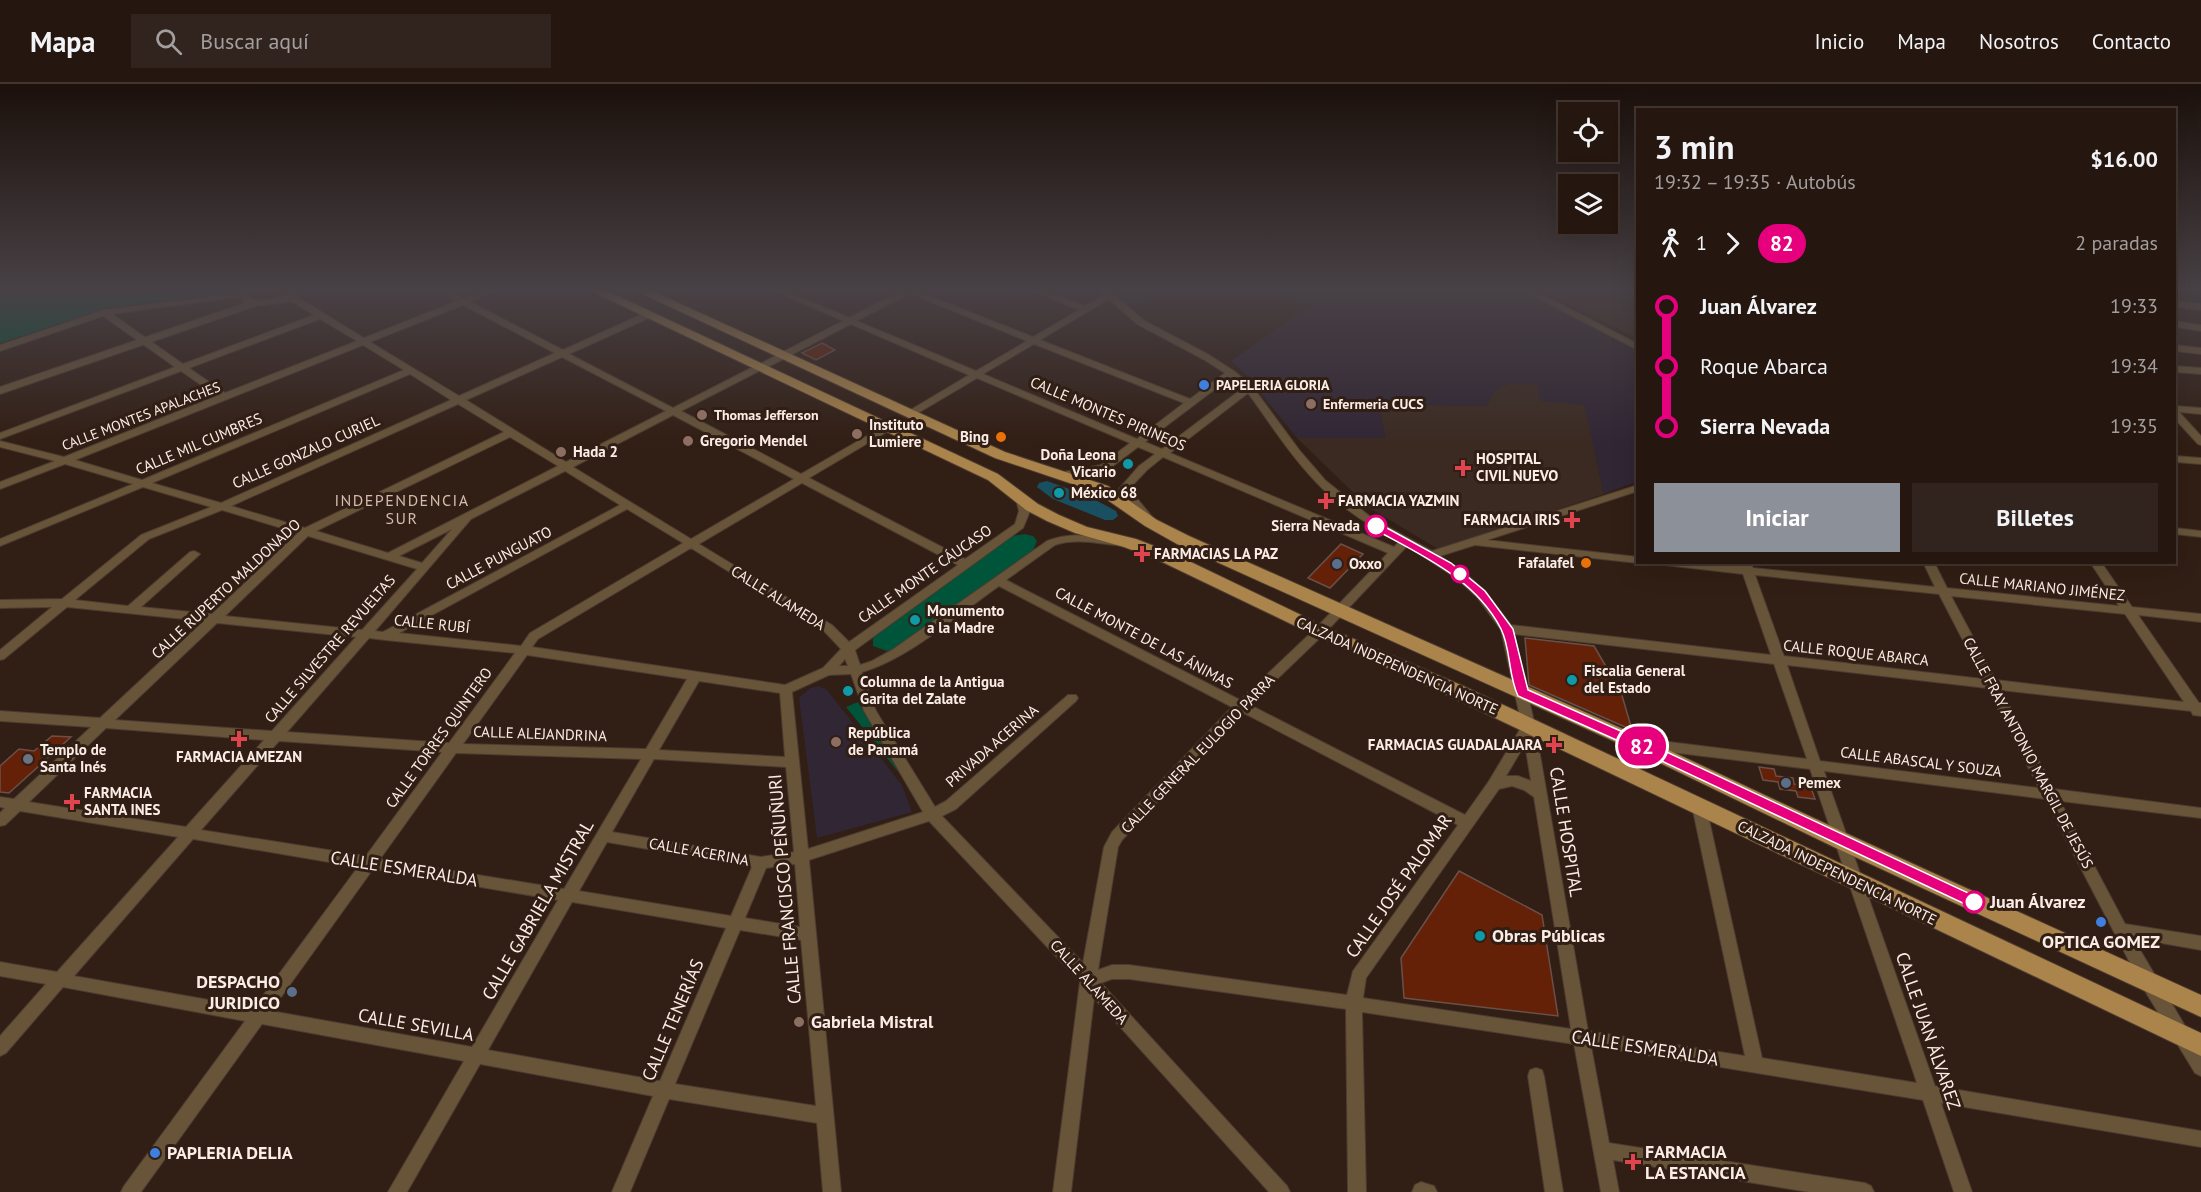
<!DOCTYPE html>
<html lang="es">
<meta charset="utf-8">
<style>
body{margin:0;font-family:"PT Sans",sans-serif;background:#31231d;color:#f1f3f6;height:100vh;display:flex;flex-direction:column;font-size:22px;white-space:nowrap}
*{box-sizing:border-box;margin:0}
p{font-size:20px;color:#a39f9e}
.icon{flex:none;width:33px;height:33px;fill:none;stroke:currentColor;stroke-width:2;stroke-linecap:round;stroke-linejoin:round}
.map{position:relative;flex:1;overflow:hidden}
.panel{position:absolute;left:1636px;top:24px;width:540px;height:456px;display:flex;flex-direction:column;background:#25160f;border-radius:0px;box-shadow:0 6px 24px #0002,0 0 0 2px #42352f}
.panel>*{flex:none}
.badge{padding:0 12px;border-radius:20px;font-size:21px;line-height:39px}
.controls{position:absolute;left:1558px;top:18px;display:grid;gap:12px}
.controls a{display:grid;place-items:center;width:60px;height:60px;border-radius:0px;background:#25160f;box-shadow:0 6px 24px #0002,0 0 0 2px #42352f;font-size:30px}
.map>.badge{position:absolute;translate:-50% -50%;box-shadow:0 0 0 3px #fff}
.legs{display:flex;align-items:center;gap:9px;height:66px;padding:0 18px;font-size:20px}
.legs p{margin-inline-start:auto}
.overview{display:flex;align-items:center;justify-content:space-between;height:102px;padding:0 18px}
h1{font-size:33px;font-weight:700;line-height:45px}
.cta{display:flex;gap:12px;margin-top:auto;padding:12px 18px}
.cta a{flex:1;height:69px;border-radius:0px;background:#8c9099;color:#fff;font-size:24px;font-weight:700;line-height:69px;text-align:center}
.cta a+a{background:#31231d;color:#f1f3f6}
ul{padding:0 18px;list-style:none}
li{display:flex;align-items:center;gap:21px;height:60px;font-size:22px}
li i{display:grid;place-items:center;width:9px;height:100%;margin:0 8px;background:currentColor}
li i::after{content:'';width:15px;height:15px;margin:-8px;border:4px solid;border-radius:50%;background:#25160f}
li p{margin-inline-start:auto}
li:first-child i{background:linear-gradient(#0000 50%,currentColor 0)}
li:last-child i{background:linear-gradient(currentColor 50%,#0000 0)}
header{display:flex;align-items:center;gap:36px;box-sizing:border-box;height:84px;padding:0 30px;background:#25160f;border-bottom:2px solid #42352f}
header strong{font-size:28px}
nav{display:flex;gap:33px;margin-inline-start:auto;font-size:21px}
.search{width:420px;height:54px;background:#31231d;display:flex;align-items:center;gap:15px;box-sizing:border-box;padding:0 21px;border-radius:0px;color:#a39f9e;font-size:22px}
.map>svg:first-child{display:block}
.education{fill:#312634}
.medical{fill:#3b2a22}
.green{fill:#005439}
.water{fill:#195061}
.building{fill:#652008;stroke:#695049;stroke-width:1.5}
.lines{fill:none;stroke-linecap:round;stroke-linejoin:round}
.minor-casing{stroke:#4d3b31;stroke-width:2}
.tertiary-casing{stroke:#4d3b31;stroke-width:2}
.primary-casing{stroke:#4d3b31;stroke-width:2}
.minor{fill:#675439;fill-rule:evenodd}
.tertiary{fill:#675439;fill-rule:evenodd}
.primary{fill:#aa844a;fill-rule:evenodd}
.line-1{fill:#e6007e;stroke:#fff;stroke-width:1.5}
.shop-dot{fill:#3f7fe0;stroke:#311e14;stroke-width:2}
.education-dot{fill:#8d6e63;stroke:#311e14;stroke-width:2}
.food-dot{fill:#e8710a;stroke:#311e14;stroke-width:2}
.culture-dot{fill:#0f9aa8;stroke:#311e14;stroke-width:2}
.health-dot{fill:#e0444e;stroke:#311e14;stroke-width:2}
.stop-1-dot{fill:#fff;stroke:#e6007e;stroke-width:3}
.service-dot{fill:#5c6f8a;stroke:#311e14;stroke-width:2}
.worship-dot{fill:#6b7280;stroke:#311e14;stroke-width:2}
.labels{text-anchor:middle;stroke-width:6;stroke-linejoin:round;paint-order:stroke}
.far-poi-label{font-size:14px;font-weight:bold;fill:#fbede6;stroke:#311e14;text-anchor:start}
.far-street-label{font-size:14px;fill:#fbede6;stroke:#311e14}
.street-label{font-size:15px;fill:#fbede6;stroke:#311e14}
.poi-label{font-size:15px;font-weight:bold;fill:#fbede6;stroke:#311e14;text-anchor:start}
.stop-label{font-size:15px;font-weight:bold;fill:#fbede6;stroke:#311e14;text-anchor:end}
.neighbourhood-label{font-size:16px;letter-spacing:1.5px;fill:#d6bcaf;stroke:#311e14}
.near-street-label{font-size:18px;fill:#fbede6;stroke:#311e14}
.near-stop-label{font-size:18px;font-weight:bold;fill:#fbede6;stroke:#311e14;text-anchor:start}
.near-poi-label{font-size:18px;font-weight:bold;fill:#fbede6;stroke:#311e14;text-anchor:start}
</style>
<header>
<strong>Mapa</strong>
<div class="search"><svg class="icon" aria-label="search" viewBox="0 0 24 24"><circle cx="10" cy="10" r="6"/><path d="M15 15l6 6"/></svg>Buscar aquí</div>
<nav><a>Inicio</a><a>Mapa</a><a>Nosotros</a><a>Contacto</a></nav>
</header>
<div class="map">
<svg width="2201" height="1108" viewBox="0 0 2201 1108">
<rect width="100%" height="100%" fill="#311e14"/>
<!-- education -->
<path class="education" d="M1112 206H1174L1127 222Z
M1262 206H1519L1638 266V397L1604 410 1596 375 1487 322 1378 320 1387 354H1297L1247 292 1231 277 1311 221Z
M818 602 826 605 902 701 912 728 817 754 799 614 810 604Z"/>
<!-- medical -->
<path class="medical" d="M1540 206H1638V255Z
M1511 299 1537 301 1540 317 1584 321 1604 410 1438 465 1368 423 1297 354H1386L1378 320 1487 322 1494 307Z"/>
<!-- green -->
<path class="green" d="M0 206H235L233 208 106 224 0 259Z
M1025 450 1033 452 1037 457 1033 466 899 564 887 567 873 562V552L1012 452Z
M858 618 899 689 846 623Z"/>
<!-- water -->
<path class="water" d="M1047 397 1086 411 1116 427 1118 432 1113 436H1105L1053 415 1037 403 1039 399Z"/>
<!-- building -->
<path class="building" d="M822 259 835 266 816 276 802 269Z
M1341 460 1363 470 1330 504 1308 494Z
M1525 554 1594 562 1621 608 1632 646 1529 601Z
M52 652 71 653 9 709 0 708V682L19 665 34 667Z
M1759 683 1774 685 1776 692 1793 694 1794 700 1810 701 1815 715 1798 713 1796 707 1780 705 1778 698 1763 696Z
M1459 787 1542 831 1558 932 1404 914 1401 874Z"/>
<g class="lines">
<!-- minor casing -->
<g class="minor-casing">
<path id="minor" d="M437 206H447L464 215 485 206H497L470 218 563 266 645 229H651V233L569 270 673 324 757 281H763V285L681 327 801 390 884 342H890V346L809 394 965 475 1015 440 1019 427 1015 412 1020 409 1024 410 1030 427 1023 444 855 566 860 581 872 577 892 566 1047 457C1077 446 1097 454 1127 456L1132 459 1127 462C1102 461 1079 453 1055 461L1006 496 1240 616 1316 544 1388 469 1163 373 1147 386 1129 405 1154 435 1153 437H1145L1119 405 1139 382 1155 370 1138 363 1109 385 1058 393V389L1101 381 1130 359 977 294 913 332H907V328L969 291 772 206H783L976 287 1027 257 902 206H914L1033 253 1079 226 1030 206H1042L1085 222 1104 211 1100 206H1109L1143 236 1209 271 1234 287 1252 302 1300 367 1325 396 1373 435 1432 467 1638 401V407L1487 456 1638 473V478H1642L1638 479 1475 461 1440 472 1464 488 1485 507 1511 541 1771 571 1743 490 1665 481 1660 478H1703L1741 482 1740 478H1751L1753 484 1935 503 1923 478H1934L1947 504 2119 522 2090 478H2101L2132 523 2201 530V538L2138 531 2199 619H2201V632L2193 631 2191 627 2001 606 2054 705 2201 724V734L2060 717 2125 840 2201 852V866L2133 854 2201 969V992L2195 989 2142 902 2045 715 1824 687 1935 1002 2201 1047V1063L1941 1019 1972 1108H1954L1923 1016 1591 962 1609 1059 1865 1099 1871 1102 1874 1108H1809L1613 1076 1619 1108H1601L1574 960 1362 928 1366 1108H1348L1346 925 1129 895H1112L1101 899 1287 1102 1290 1108H1269L1094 914 1071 1108H1053L1080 898 929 737 809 776 841 1108H823L817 1039 669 1015 630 1108H612L653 1012 480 980 407 1108H388L464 977 262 940 141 1108H121L124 1102 245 937 63 903 6 969 0 972V952L46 900 0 892V878L57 888 178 753 20 727 5 741 0 742V729L5 724 0 723V713L14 715 91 643 0 637V627L100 634 204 537 67 523 4 575 0 576V566L52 523 0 524V516L62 515 141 451 211 423 143 403 0 462V455L133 400 65 380 0 405V398L55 377 0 363V357L64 373 217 312 181 287 0 355V349L175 283 103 232 0 267V261L104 226 247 208 248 210 244 212 112 230 183 280 314 231 288 215V211H294L364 254 457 217ZM1109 215 1137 240 1203 275 1225 289 1190 315 1040 256ZM463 221 555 269 459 312 370 258ZM320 235 357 257 225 309 189 284ZM1034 260 1184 319 1137 355 983 290ZM363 261 404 286 142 396 75 376ZM562 273 666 327 566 378 466 316ZM410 290 451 316 221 419 152 399ZM1231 293 1243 304 1162 365 1145 358ZM1248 309C1270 339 1290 371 1316 398 1339 423 1370 442 1399 458L1394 463 1170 369ZM458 320 504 348 305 444 231 422ZM673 331 794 395 691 455 573 383ZM510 353 558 382 388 469 316 447ZM565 387 620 421 383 548 375 547 471 435ZM802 399 958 481 849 558 832 541 699 460ZM627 425 683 459 530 549 521 562 399 549ZM222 426 298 449 212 530 141 523 198 472 200 470 194 467 190 468 128 522 75 516 149 455ZM452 445 422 479 399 472ZM308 452 417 485 362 546 225 532ZM1407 462 1456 494 1477 513 1501 546 1522 642 1489 697 1465 731 1250 621 1324 550ZM691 464 824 547 841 565 823 584 785 601 532 563 538 555ZM1755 491 1939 510 1983 595 1784 572ZM999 502 1232 623 1112 748 1104 763 1083 879 942 732 956 725 1076 617 1078 614 1076 611H1068L946 717 935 723 876 627 862 588C908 575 959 530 999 502ZM1951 512 2125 530 2184 618 1996 596ZM217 539 356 553 272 647 115 636ZM1514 550 1774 580 1807 675 1645 655 1640 657 1638 660 1640 663 1645 665 1810 685 1917 999 1762 974 1706 722 1704 718 1699 717 1694 718 1692 722 1745 972 1588 947 1535 642ZM369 554 385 556 515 569 449 659 287 648ZM527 571 687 595 646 665 463 660ZM845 575 848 582H839ZM1787 581 1987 604 2039 704 1820 677ZM851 590 864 627 923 728 808 765 792 608 829 591ZM699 597 780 609 785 673 659 666ZM1242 628 1458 741 1353 887 1347 911 1129 881H1112L1098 886 1118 763 1122 756ZM106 644 264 656 186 743 29 718ZM279 657 442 668 366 772 201 746ZM1525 660 1531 697 1518 692H1506ZM456 669 641 675 564 805 380 775ZM654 675 786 683 794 768 761 773 612 748ZM1512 702 1524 706 1534 713 1571 945 1363 914 1366 894 1499 705ZM193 755 358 783 254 924 74 892ZM607 758 752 783 731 832 579 807ZM795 780 800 843 745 834 766 784ZM373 785 558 816 472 963 271 927ZM572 818 726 844 660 997 488 966ZM740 846 801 856 816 1022 675 1000Z
M1522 206H1533L1638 260V266Z
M2175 217 2201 220V226L2175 223Z
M2175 237 2201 241V247L2175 243Z
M2175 261 2201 264V270L2175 267Z
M2175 282 2201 284V290L2175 288Z
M2175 322 2201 324V330L2179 328 2201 352V361L2198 360 2175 335Z
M2175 372 2201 374V380L2175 378Z
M2175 444 2201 447V453L2175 450Z
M1536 984 1542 986 1544 992 1563 1108H1545L1528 992 1530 986Z
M1421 1098 1434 1102 1437 1108H1412L1415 1101Z"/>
</g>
<!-- tertiary casing -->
<g class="tertiary-casing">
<path id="tertiary" d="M242 206H253L249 210 251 214C272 221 288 206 308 206L287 218 256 222 0 310V303L245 219 239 210Z
M903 206H916L764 285 760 286 754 283Z"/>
</g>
<!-- primary casing -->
<g class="primary-casing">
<path id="primary" d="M589 206H605L998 390 1038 420 1059 431 1087 443 1136 455 1170 468 1326 543 1463 602 2201 949V972L1449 612 1314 551 1158 476 1124 463 1075 449 1047 437 1026 426 988 396Z
M634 206H650L1005 368 1108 402 1157 436 1189 452 1643 654 1852 752 2201 911V933L1836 764 1629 664 1177 460 1145 442 1096 408 995 374Z"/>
</g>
<!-- minor -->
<use href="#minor" class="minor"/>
<!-- tertiary -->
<use href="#tertiary" class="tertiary"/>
<!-- primary -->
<use href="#primary" class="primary"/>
</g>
<!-- sky -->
<linearGradient id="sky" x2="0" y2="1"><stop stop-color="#1b100b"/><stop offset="0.57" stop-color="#484145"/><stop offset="1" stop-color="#484145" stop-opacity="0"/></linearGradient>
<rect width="2201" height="361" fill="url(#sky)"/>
<!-- line-1 -->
<path class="line-1" d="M1376 438 1451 479 1485 507 1513 545 1528 606 1641 656 1979 814 1982 818 1979 822H1969L1632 663 1518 612C1508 591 1511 565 1501 545 1475 494 1419 470 1372 444V439Z"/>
<!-- markers -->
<g class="shop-dot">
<circle cx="1204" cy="301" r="6"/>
<circle cx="2101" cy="838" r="6"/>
<circle cx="155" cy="1069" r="6"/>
</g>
<g class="education-dot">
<circle cx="1311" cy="320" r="6"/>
<circle cx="702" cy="331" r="6"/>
<circle cx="857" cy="350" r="6"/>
<circle cx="688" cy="357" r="6"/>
<circle cx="561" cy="368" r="6"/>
<circle cx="836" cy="658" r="6"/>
<circle cx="799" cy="938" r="6"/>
</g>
<g class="food-dot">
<circle cx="1001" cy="353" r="6"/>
<circle cx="1586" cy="479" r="6"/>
</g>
<g class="culture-dot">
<circle cx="1128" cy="380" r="6"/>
<circle cx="1059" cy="409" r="6"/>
<circle cx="915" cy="536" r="6"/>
<circle cx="1572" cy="596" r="6"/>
<circle cx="848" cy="607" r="6"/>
<circle cx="1480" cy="852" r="6"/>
</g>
<g class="health-dot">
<path d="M1460 375h6v6h6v6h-6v6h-6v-6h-6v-6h6z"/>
<path d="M1323 408h6v6h6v6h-6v6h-6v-6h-6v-6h6z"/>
<path d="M1569 427h6v6h6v6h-6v6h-6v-6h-6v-6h6z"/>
<path d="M1139 461h6v6h6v6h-6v6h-6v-6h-6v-6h6z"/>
<path d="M236 646h6v6h6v6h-6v6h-6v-6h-6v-6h6z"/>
<path d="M1551 652h6v6h6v6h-6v6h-6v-6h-6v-6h6z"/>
<path d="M69 709h6v6h6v6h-6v6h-6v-6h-6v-6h6z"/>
<path d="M1630 1069h6v6h6v6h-6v6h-6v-6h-6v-6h6z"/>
</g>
<g class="stop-1-dot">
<circle cx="1376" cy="442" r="10"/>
<circle cx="1460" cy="490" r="8"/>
<circle cx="1974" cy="818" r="10"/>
</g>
<g class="service-dot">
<circle cx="1337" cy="480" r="6"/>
<circle cx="1786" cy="699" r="6"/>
<circle cx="292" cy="908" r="6"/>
</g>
<circle class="worship-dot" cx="28" cy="675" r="6"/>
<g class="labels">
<!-- far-poi labels -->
<g class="far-poi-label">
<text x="1216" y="306">PAPELERIA GLORIA</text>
<text x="1323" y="325">Enfermeria CUCS</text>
<text x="714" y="336">Thomas Jefferson</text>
</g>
<!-- far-street labels -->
<g class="far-street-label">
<text transform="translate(141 332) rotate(-21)" y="5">CALLE MONTES APALACHES</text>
</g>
<!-- street labels -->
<g class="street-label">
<text transform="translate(1108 330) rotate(23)" y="5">CALLE MONTES PIRINEOS</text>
<text transform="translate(199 360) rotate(-23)" y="5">CALLE MIL CUMBRES</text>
<text transform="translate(306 368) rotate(-24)" y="5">CALLE GONZALO CURIEL</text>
<text transform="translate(499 474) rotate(-28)" y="5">CALLE PUNGUATO</text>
<text transform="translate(925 490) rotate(-35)" y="5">CALLE MONTE CÁUCASO</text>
<text transform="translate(2042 503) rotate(6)" y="5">CALLE MARIANO JIMÉNEZ</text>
<text transform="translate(226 505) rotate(-43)" y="5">CALLE RUPERTO MALDONADO</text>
<text transform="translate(778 514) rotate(32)" y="5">CALLE ALAMEDA</text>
<text transform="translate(432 540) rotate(6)" y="5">CALLE RUBÍ</text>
<text transform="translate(1144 554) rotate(28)" y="5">CALLE MONTE DE LAS ÁNIMAS</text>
<text transform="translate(330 565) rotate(-49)" y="5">CALLE SILVESTRE REVUELTAS</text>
<text transform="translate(1856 569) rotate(6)" y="5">CALLE ROQUE ABARCA</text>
<text transform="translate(1397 582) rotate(24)" y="5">CALZADA INDEPENDENCIA NORTE</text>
<text transform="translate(540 650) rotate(2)" y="5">CALLE ALEJANDRINA</text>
<text transform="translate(439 654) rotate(-54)" y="5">CALLE TORRES QUINTERO</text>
<text transform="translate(992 662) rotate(-41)" y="5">PRIVADA ACERINA</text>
<text transform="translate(2028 669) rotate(62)" y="5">CALLE FRAY ANTONIO MARGIL DE JESÚS</text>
<text transform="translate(1198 670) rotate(-46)" y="5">CALLE GENERAL EULOGIO PARRA</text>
<text transform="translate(1921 678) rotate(7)" y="5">CALLE ABASCAL Y SOUZA</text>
<text transform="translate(699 768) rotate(10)" y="5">CALLE ACERINA</text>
<text transform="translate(1837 789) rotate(26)" y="5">CALZADA INDEPENDENCIA NORTE</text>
<text transform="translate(1089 898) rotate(48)" y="5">CALLE ALAMEDA</text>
</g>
<!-- poi labels -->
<g class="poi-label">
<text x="869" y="346">Instituto<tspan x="869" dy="17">Lumiere</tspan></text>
<text x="989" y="358" text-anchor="end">Bing</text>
<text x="700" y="362">Gregorio Mendel</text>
<text x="573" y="373">Hada 2</text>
<text x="1116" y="376" text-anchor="end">Doña Leona<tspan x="1116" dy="17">Vicario</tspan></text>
<text x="1476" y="380">HOSPITAL<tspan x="1476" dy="17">CIVIL NUEVO</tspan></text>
<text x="1071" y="414">México 68</text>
<text x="1338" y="422">FARMACIA YAZMIN</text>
<text x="1560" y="441" text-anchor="end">FARMACIA IRIS</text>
<text x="1154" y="475">FARMACIAS LA PAZ</text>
<text x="1574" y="484" text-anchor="end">Fafalafel</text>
<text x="1349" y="485">Oxxo</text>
<text x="927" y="532">Monumento<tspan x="927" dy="17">a la Madre</tspan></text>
<text x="1584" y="592">Fiscalia General<tspan x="1584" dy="17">del Estado</tspan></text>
<text x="860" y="603">Columna de la Antigua<tspan x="860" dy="17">Garita del Zalate</tspan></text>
<text x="848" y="654">República<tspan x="848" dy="17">de Panamá</tspan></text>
<text x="1542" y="666" text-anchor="end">FARMACIAS GUADALAJARA</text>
<text x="40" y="671">Templo de<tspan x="40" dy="17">Santa Inés</tspan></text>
<text x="239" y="678" text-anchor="middle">FARMACIA AMEZAN</text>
<text x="1798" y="704">Pemex</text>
<text x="84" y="714">FARMACIA<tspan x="84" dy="17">SANTA INES</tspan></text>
</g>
<!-- stop labels -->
<g class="stop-label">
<text x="1360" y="447">Sierra Nevada</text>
</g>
<!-- neighbourhood labels -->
<g class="neighbourhood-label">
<text x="402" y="422">INDEPENDENCIA<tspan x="402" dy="18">SUR</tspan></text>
</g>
<!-- near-street labels -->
<g class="near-street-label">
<text transform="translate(1566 748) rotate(81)" y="6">CALLE HOSPITAL</text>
<text transform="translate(404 785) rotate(9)" y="6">CALLE ESMERALDA</text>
<text transform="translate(1399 802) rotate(-55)" y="6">CALLE JOSÉ PALOMAR</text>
<text transform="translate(785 805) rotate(-95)" y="6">CALLE FRANCISCO PEÑUÑURI</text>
<text transform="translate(538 826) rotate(-60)" y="6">CALLE GABRIELA MISTRAL</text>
<text transform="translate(673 936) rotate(-67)" y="6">CALLE TENERÍAS</text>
<text transform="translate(416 941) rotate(10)" y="6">CALLE SEVILLA</text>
<text transform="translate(1928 947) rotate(71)" y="6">CALLE JUAN ÁLVAREZ</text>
<text transform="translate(1645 964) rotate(9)" y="6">CALLE ESMERALDA</text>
</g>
<!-- near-stop labels -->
<g class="near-stop-label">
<text x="1990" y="824">Juan Álvarez</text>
</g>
<!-- near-poi labels -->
<g class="near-poi-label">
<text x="1492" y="858">Obras Públicas</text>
<text x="2101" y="864" text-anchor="middle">OPTICA GOMEZ</text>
<text x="280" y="904" text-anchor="end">DESPACHO<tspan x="280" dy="21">JURIDICO</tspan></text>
<text x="811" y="944">Gabriela Mistral</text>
<text x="1645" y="1074">FARMACIA<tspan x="1645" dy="21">LA ESTANCIA</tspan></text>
<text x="167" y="1075">PAPLERIA DELIA</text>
</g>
</g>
</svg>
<div class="controls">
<a><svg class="icon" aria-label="locate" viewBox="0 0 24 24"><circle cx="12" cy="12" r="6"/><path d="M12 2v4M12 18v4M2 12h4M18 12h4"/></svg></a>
<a><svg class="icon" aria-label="layers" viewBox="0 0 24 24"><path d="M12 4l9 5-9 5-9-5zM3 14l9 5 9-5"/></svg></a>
</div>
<b class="badge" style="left:1642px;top:662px;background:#e6007e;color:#fff">82</b>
<section class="panel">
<div class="overview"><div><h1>3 min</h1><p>19:32 – 19:35 · Autobús</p></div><b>$16.00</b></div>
<div class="legs"><svg class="icon" aria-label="walk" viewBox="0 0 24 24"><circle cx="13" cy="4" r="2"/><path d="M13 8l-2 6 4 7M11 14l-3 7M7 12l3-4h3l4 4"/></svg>1<svg class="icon" aria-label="forward" viewBox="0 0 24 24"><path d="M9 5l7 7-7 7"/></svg><b class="badge" style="background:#e6007e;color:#fff">82</b><p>2 paradas</p></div>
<ul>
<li><i style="color:#e6007e"></i><b>Juan Álvarez</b><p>19:33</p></li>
<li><i style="color:#e6007e"></i><span>Roque Abarca</span><p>19:34</p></li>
<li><i style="color:#e6007e"></i><b>Sierra Nevada</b><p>19:35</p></li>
</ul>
<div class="cta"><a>Iniciar</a><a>Billetes</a></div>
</section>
</div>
